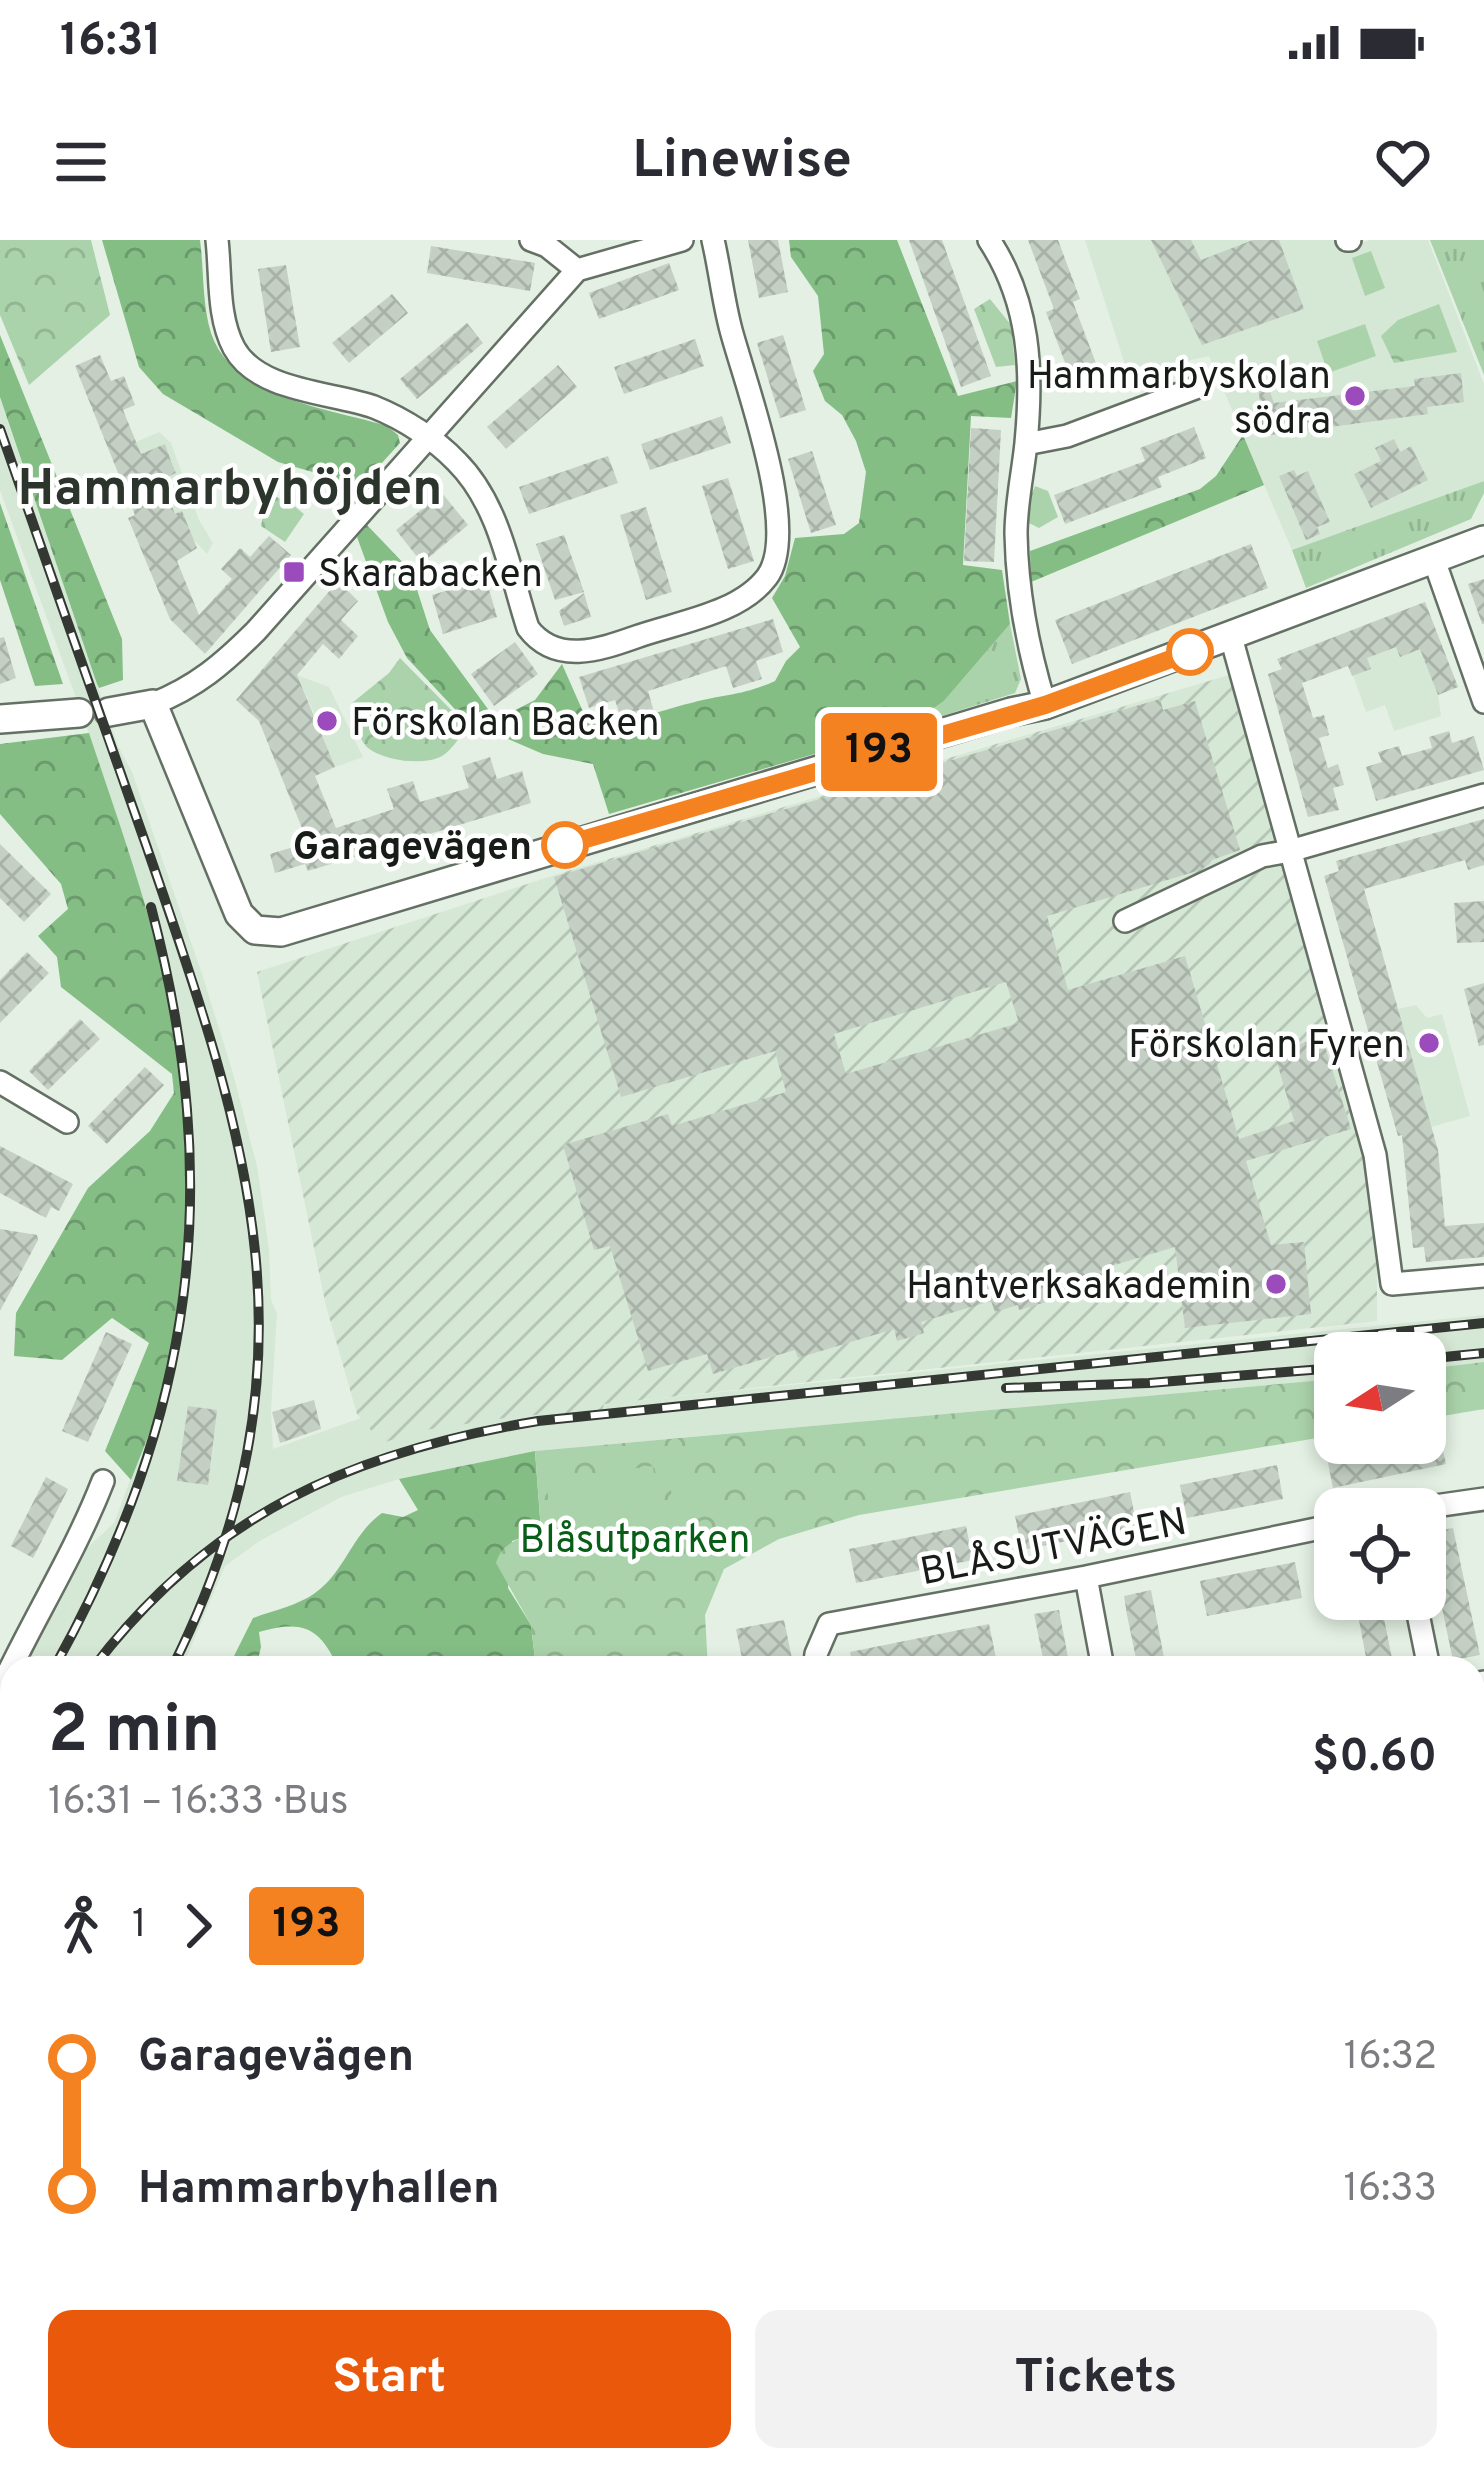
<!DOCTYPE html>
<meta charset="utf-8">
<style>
body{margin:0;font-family:Overpass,sans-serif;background:#f2f2f3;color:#2b2b33;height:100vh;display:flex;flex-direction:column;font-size:45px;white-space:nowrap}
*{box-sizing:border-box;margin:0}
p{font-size:39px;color:#7c7c81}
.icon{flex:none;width:66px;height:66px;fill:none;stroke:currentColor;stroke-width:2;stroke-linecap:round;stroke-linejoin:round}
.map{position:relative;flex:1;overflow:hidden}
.drawer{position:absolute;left:0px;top:1416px;width:1485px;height:816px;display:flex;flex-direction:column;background:#fff;border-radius:36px 36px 0 0;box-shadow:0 6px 18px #0003}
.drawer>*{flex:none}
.badge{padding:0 24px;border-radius:9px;font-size:42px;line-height:78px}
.needle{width:78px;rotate:258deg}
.fabs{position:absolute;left:1314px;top:1092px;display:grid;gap:24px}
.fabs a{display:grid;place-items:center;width:132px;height:132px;border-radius:24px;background:#fff;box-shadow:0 6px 18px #0003;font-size:60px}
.map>.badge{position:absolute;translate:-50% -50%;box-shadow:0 0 0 6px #fff}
.legs{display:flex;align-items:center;gap:18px;height:132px;padding:0 48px;font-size:39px}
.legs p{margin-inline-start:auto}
.overview{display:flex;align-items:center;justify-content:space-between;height:204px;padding:0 48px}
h1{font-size:66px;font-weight:700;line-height:90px}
.action{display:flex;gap:24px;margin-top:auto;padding:24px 48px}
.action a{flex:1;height:138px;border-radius:24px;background:#ea580c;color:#fff;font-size:48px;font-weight:700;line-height:138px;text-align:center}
.action a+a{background:#f2f2f3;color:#2b2b33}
ul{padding:0 48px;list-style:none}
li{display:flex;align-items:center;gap:42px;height:132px;font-size:45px}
li i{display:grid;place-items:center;width:18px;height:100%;margin:0 15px;background:currentColor}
li i::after{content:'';width:30px;height:30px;margin:-15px;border:9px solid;border-radius:50%;background:#fff}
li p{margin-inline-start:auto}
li:first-child i{background:linear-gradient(#0000 50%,currentColor 0)}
li:last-child i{background:linear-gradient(currentColor 50%,#0000 0)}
.status{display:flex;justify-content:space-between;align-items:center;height:84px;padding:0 60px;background:#fff;direction:ltr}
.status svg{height:33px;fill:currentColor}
header{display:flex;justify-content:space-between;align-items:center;height:156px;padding:0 48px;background:#fff;font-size:54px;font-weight:700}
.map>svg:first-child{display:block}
.built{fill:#d5e7d5}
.industrial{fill:url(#industrial-furrows)}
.grass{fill:url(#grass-tufts)}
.forest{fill:url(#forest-crowns)}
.park{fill:url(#park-crowns)}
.garden{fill:#abd3ab}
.building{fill:url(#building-cross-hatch);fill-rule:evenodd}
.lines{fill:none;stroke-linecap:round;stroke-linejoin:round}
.minor-tunnel{stroke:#c5d0c5;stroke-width:21;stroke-dasharray:21 10;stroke-linecap:butt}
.trunk-tunnel{stroke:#c5d0c5;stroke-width:36;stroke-dasharray:36 18;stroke-linecap:butt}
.motorway-tunnel{stroke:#c5d0c5;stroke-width:39;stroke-dasharray:39 20;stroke-linecap:butt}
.minor-casing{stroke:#657065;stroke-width:26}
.tertiary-casing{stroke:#657065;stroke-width:32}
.trunk-casing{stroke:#657065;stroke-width:40}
.minor{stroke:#fff;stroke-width:21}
.tertiary{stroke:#fff;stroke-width:27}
.trunk{stroke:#fff;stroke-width:36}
.rail-casing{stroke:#333833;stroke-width:10}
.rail{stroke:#fff;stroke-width:6;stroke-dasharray:18;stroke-linecap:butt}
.line-1-casing{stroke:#fff;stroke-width:27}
.line-1{stroke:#f58220;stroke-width:18}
.poi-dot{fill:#9b4bbb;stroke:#fff;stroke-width:4.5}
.stop-1-dot{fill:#fff;stroke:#f58220;stroke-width:6}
.labels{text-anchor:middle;stroke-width:9;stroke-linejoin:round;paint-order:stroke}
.poi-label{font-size:39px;fill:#181c18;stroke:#fff;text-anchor:end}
.stop-label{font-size:39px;font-weight:bold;fill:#181c18;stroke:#fff;text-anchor:end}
.park-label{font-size:39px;fill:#075f17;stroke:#fff}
.street-label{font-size:39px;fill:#181c18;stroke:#fff}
.district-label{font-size:51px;font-weight:bold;fill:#2c352c;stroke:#fff}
</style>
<div class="status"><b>16:31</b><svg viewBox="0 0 49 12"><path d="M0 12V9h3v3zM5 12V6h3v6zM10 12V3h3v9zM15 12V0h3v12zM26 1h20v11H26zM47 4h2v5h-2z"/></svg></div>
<header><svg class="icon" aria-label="menu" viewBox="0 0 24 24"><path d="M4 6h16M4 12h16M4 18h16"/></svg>Linewise<svg class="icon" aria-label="heart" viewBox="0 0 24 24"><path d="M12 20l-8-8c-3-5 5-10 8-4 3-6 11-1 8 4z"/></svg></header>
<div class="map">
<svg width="1484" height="2232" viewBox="0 0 1484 2232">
<defs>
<pattern id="industrial-furrows" width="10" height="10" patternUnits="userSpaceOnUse" patternTransform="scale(3)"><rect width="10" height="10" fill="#d5e7d5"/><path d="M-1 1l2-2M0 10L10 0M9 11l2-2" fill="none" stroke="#b6c6b6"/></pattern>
<pattern id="grass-tufts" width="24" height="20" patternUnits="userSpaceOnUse" patternTransform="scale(3)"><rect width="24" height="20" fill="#abd3ab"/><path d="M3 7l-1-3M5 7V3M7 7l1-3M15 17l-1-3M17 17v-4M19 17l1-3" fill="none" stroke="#92b592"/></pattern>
<pattern id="forest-crowns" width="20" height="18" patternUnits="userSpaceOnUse" patternTransform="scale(3)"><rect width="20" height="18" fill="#84be85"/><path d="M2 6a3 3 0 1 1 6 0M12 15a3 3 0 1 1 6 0" fill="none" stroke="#6b9a6c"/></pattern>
<pattern id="park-crowns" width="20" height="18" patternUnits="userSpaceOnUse" patternTransform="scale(3)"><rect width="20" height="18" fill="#abd3ab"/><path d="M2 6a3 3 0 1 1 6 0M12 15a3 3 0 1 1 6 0" fill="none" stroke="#92b592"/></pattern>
<pattern id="building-cross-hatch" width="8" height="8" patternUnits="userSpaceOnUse" patternTransform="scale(3)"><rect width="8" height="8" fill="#c4d0c4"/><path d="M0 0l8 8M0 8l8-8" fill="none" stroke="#a8b2a8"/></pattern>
</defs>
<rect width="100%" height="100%" fill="#e4f0e4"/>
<!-- built -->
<path class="built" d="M1085 0H1341L1350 7 1370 0H1428L1484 144V241L1292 310 1209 116 1128 134Z
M0 158 118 506 132 532 202 734 232 830 257 926 269 1010 271 1060 277 1073 271 1169 273 1209 361 1178 642 1160 1484 1075V1122L1425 1129V1113H1335V1139L535 1211 399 1239 341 1257 258 1302 225 1326 182 1428H24L61 1344 85 1310 114 1283 150 1187 163 1147 181 1035 187 961 183 852 155 702 89 493 0 250Z
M159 192 171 203 199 280 213 303 207 314 162 266 170 262 161 240 176 233 165 205 141 214 136 202Z
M1425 362 1458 447 1438 455 1441 476 1394 491 1385 465 1366 472 1339 395Z
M297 435 329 447 363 517 335 527 300 484 316 478Z
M1416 765 1427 778 1442 774 1470 876 1431 887 1398 769Z
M12 1454V1696L0 1710V1477Z"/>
<!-- industrial -->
<path class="industrial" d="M1229 435 1377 914V1081L604 1164 602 1171 519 1176 425 1190 382 1203 357 1174 326 1066 257 732 558 634Z"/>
<!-- grass -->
<path class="grass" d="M1430 0H1484V135Z
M1484 241V253L1471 279 1306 348 1292 310Z
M1035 246 1048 251 1058 277 1039 288 1029 283V261Z
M1010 384 1021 439 1015 453 907 487 944 461Z"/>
<!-- forest -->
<path class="forest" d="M102 0H200C204 30 202 64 211 93 233 159 329 168 387 186L398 195 400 203 361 246 278 222 163 154 139 127Z
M789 0H897L958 156 1017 141 1011 178 971 176 963 325 1002 330 1010 384 944 461 907 487 609 574 593 524 543 514 466 481 407 418 388 382 357 297 367 285 411 331 430 390 496 480 535 460 562 424 588 483C630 486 652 472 691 463 725 454 742 456 775 441L786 421 800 407 772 358 785 336 795 298 844 294 859 283 866 232 856 201 842 175 825 161 813 131 824 114 818 56 791 17Z
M0 95 122 399 123 440 99 448 97 444 0 157Z
M1243 195 1264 245 1031 342 1030 311 1200 249 1216 236Z
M0 263 63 444 35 446 0 340Z
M89 493C128 610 173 731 183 854 192 951 183 1050 164 1145 157 1177 143 1209 131 1240L105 1211 149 1103 112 1078 62 1120 14 1116 16 1073 88 948 150 891 174 853 172 834 61 747 57 717 38 696 68 669 61 644 0 574V504Z
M535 1211 541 1291 512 1301 508 1348 531 1385 536 1428H338C320 1386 301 1380 259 1392L261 1407 256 1428H228L253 1378C272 1371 299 1365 315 1353 345 1332 352 1294 382 1273L403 1277 418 1270 399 1239Z
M12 1696V2086L0 2090V1710Z
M0 2158 12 2166V2220H84L87 2232H0Z"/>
<!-- park -->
<path class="park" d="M0 0H91L110 75 29 145 0 75Z
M990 59 1011 85 1015 125 996 127 974 69Z
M1439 64 1457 112 1394 123 1381 96 1398 80Z
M267 254 288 261 304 274 285 302 261 286Z
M400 418 468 487C460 496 452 510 442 516 425 526 384 521 368 508 357 498 354 477 352 463L389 433Z
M1484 1122V1169L1425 1179V1129Z
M1335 1139V1195L859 1275 779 1299 724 1329 705 1375 708 1428H536L531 1385 496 1323C503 1301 521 1298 541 1291L535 1211Z"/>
<!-- garden -->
<path class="garden" d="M1371 11 1385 48 1365 56 1352 18Z
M1365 84 1376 116 1328 133 1317 101Z
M653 1226 661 1288 554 1302 546 1240Z
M692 1230 697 1273 674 1276 669 1233Z"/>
<!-- building -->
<path class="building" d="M748 0H778L788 52 759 58Z
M909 0H942L991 136 961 147Z
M1028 0H1058L1080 59 1073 62 1103 142 1076 152 1046 72 1054 69Z
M1151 0H1191L1201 20 1253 0H1279L1304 69 1202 105Z
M431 6 535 23 530 51 427 33Z
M669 23 679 50 599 79 589 53Z
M286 25 300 107 271 112 258 29Z
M392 54 408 73 349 123 332 103Z
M467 83 483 103 417 159 400 139Z
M783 95 806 170 780 178 757 103Z
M695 99 704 126 624 154 614 127Z
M100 115 111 141 124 136 135 165 123 170 141 214 165 204 171 221 176 233 161 240 175 274 182 271 197 308 177 321 199 375 232 339 221 329 240 308 250 317 269 296 291 315 205 414 170 379 128 278 135 275 75 126Z
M558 125 577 147 506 209 487 187Z
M1262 130 1274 163 1415 146 1414 139 1461 133 1464 162 1427 167 1428 174 1263 196 1257 131Z
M722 176 731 203 650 230 641 204Z
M1194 187 1206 218 1158 237 1162 247 1065 284 1054 255 1145 221 1140 208Z
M971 188 1001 190 994 322 964 321Z
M1394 199 1400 212 1411 206 1428 240 1371 268 1354 234 1381 221 1375 208Z
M812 211 836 285 811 293 788 219Z
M608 216 618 243 529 274 519 247Z
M1294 230 1297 236 1308 231 1330 282 1317 287 1320 294 1306 300 1279 236Z
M728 238 754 321 728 329 702 246Z
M442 253 468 285 422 323 396 290Z
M646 267 672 352 646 360 620 275Z
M564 295 584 352 555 360 536 304Z
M1251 304 1268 348 1072 424 1055 380Z
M486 339 497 377 443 394 432 355Z
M1484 339V384H1482L1468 344Z
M338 341 358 361 341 380 358 396 339 419 323 404 297 435 335 527 315 536 336 588 394 569 387 549 413 541 420 562 469 548 462 526 490 517 497 539 522 531 531 563 308 631 305 624 275 633 270 614 300 605 298 600 306 598 259 481 236 460Z
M584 353 591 377 564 386 559 371Z
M1425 362 1458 447 1438 455 1420 409 1400 417 1396 407 1367 418 1371 429 1352 436 1348 426 1302 443 1313 478 1324 475 1329 495 1319 498 1328 528 1338 524 1344 545 1333 548 1339 570 1308 577 1268 434 1282 429 1277 419Z
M773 379 783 412 756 421 762 439 733 448 726 426 648 451 654 472 622 482 615 460 589 468 579 437Z
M4 397 16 438 0 444V398Z
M515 402 538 434 494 466 471 434Z
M1160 459 1163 470 1195 461 1240 610 1209 621 1210 624 1194 632 1047 676 1068 750 1185 716 1239 899 1294 881 1274 812 1322 797 1351 889 1246 921 1271 1005 1304 1002 1311 1074 1185 1088 1175 1007 1111 1026 1114 1037 1092 1043 1094 1048 1019 1070 1018 1065 995 1072 991 1061 921 1082 924 1093 897 1101 894 1089 798 1118 795 1110 713 1134 707 1114 648 1131 610 1006 594 1010 563 905 668 874 672 886 786 852 775 811 621 857 554 637ZM1006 742 1019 783 846 834 834 794Z
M1449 491 1452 503 1474 496 1484 530 1376 561 1366 527 1382 522 1378 512 1399 506 1402 516 1432 508 1429 497Z
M1484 579V625L1468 630 1465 620 1364 649 1438 910 1445 986 1484 983V1017L1426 1022 1424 1007 1413 1008 1402 895 1398 896 1324 636 1339 631 1336 621Z
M0 604 51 654 24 682 0 658Z
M1484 661V702L1457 703 1454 663Z
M27 712 49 733 0 783V740Z
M1484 743V805L1479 806 1464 749Z
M80 779 100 799 48 850 29 831Z
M145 827 164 845 107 904 88 886Z
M0 906 73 944 59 971 51 967 46 978 0 953Z
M0 989 37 995 38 1000 0 1071Z
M106 1092 132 1104 88 1202 62 1191Z
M314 1160 321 1189 280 1203 272 1172Z
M188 1166 217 1170 208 1245 177 1241Z
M1438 1189 1446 1224 1333 1248 1326 1213 1374 1203H1425V1192Z
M1277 1225 1283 1259 1187 1278 1180 1245Z
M46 1237 68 1249 33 1318 11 1306Z
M1130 1252 1137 1287 1022 1310 1015 1276Z
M966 1286 973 1320 856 1343 849 1309Z
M1453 1288 1480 1415 1453 1420 1426 1293Z
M1295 1322 1302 1358 1207 1376 1200 1341Z
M1151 1350 1166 1428H1138L1127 1375 1124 1356Z
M1355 1359H1380L1394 1428H1368Z
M1059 1370 1070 1428H1045L1034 1374Z
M784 1380 794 1428H744L736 1389Z
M989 1384 996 1418 946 1428H853L850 1412Z"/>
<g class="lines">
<!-- minor-tunnel -->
<path class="minor-tunnel" d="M1473 2033 1484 2026"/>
<!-- trunk-tunnel -->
<path class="trunk-tunnel" d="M1045 2232 1047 2220"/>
<!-- motorway-tunnel -->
<path class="motorway-tunnel" d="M1473 1857 1484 1850
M0 2117 12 2126
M1000 2232 1019 2220"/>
<!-- minor casing -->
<g class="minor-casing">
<path id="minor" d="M217 0C221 35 217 76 234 108 258 152 332 152 374 167 404 179 435 199 457 222 500 265 510 333 528 388 556 425 599 410 636 397 678 382 739 374 767 337 801 291 745 143 731 90 723 60 720 30 713 0
M531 0 547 6 577 30
M989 0C1030 62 1033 130 1026 203 1023 233 1016 263 1016 294 1017 353 1028 409 1045 465
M1347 0H1350
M1026 204 1067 196 1198 147
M1434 320 1484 462
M1231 397 1375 915 1392 1044 1484 1036
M153 464C196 447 223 424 256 391L577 30 682 0
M1125 681 1262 616 1290 611 1484 555
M0 842 67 882
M1414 1269 1484 1259
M1086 1337 1103 1428
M1415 1359 1429 1428
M814 1428 816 1414 829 1384 1086 1337 1335 1285
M1473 1444 1484 1442
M0 1450C33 1379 75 1313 103 1241
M1473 1651 1484 1646
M104 2220 107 2232
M1135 2227 1137 2232
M158 2232 199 2220
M382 2232 399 2220"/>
</g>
<!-- tertiary casing -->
<g class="tertiary-casing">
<path id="tertiary" d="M109 472 153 464 239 674 255 690 281 692 1011 472 1045 465 1484 300
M0 479 79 473"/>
</g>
<!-- trunk casing -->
<g class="trunk-casing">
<path id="trunk" d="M1473 1834 1484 1828
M1473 1893 1484 1887
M1473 1932 1484 1926
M681 2232 704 2220
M787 2232 811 2220
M835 2232 865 2220"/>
</g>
<!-- minor -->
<use href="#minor" class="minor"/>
<!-- tertiary -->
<use href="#tertiary" class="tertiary"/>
<!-- trunk -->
<use href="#trunk" class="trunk"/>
<!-- rail casing -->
<g class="rail-casing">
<path id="rail" d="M0 189C48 327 96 464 145 602 250 904 325 1122 172 1428
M1425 1119 1484 1113
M1006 1148 1149 1143 1335 1128
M54 1428C195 1174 225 947 151 667
M93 1428C210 1274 352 1212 538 1181L1484 1083
M0 1523 6 1512
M0 1581 12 1559
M0 1696 12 1680"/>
</g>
<!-- rail -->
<use href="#rail" class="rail"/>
</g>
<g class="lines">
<!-- line-1 casing -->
<g class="line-1-casing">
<path id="line-1" d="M565 605 1045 465 1190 412"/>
</g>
<!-- line-1 -->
<use href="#line-1" class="line-1"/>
</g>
<!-- markers -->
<g class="poi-dot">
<circle cx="1355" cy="156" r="12"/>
<rect x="282" y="320" width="24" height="24" rx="6"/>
<circle cx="327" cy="481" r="12"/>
<circle cx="1429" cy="803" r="12"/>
<circle cx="1276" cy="1044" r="12"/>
</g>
<g class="stop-1-dot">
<circle cx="1190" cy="412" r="21"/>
<circle cx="565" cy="605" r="21"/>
</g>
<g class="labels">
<!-- poi labels -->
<g class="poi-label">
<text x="1331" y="148">Hammarbyskolan<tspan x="1331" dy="45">södra</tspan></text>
<text x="318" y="346" text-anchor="start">Skarabacken</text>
<text x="351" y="495" text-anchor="start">Förskolan Backen</text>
<text x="1405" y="817">Förskolan Fyren</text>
<text x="1252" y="1058">Hantverksakademin</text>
</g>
<!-- stop labels -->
<g class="stop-label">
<text x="532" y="619">Garagevägen</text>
</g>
<!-- park labels -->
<g class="park-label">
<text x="635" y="1312">Blåsutparken</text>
</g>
<!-- street labels -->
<g class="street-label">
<text transform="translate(1053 1305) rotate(-11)" y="14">BLÅSUTVÄGEN</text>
</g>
<!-- district labels -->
<g class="district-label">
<text x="230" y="264">Hammarbyhöjden</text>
</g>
</g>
</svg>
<div class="fabs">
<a><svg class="needle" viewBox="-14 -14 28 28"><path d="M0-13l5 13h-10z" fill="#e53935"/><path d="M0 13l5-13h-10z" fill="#7c7c81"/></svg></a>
<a><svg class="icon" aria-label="locate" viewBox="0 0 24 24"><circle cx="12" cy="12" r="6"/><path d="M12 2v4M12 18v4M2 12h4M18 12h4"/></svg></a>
</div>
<b class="badge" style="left:879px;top:512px;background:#f58220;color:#111">193</b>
<section class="drawer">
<div class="overview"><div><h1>2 min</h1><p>16:31 – 16:33 · Bus</p></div><b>$0.60</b></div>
<div class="legs"><svg class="icon" aria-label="walk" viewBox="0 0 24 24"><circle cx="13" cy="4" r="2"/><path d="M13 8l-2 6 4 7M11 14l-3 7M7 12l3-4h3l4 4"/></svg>1<svg class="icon" aria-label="forward" viewBox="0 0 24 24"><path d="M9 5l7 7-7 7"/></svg><b class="badge" style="background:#f58220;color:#111">193</b></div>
<ul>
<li><i style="color:#f58220"></i><b>Garagevägen</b><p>16:32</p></li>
<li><i style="color:#f58220"></i><b>Hammarbyhallen</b><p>16:33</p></li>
</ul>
<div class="action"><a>Start</a><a>Tickets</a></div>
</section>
</div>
